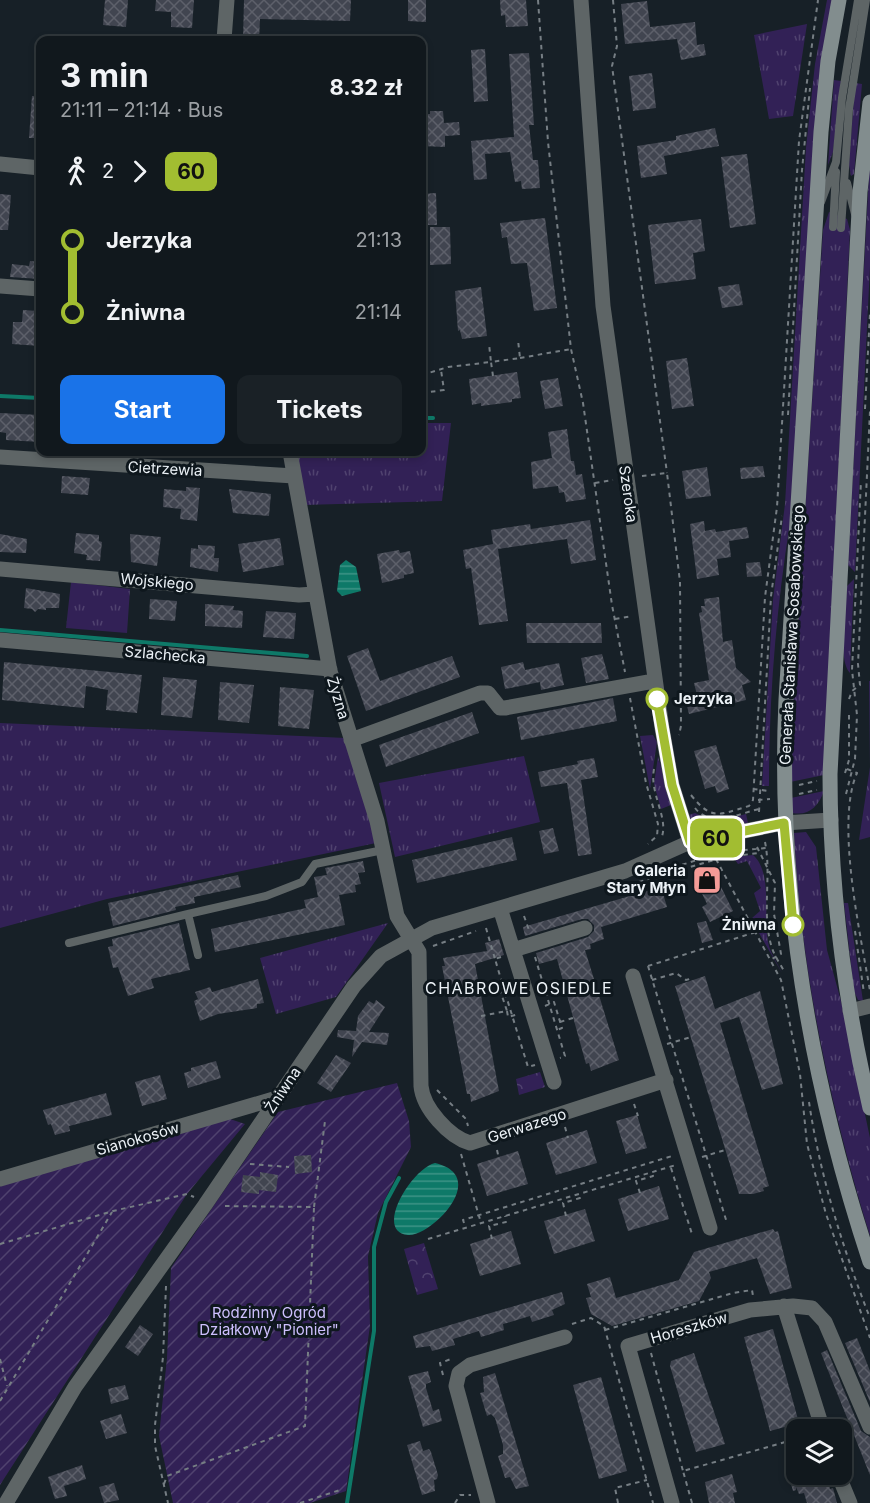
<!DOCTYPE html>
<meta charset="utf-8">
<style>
body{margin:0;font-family:Inter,sans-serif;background:#1a2126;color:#f1f3f6;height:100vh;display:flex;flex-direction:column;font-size:22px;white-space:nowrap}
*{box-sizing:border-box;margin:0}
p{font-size:20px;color:#9ca0a4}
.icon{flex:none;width:33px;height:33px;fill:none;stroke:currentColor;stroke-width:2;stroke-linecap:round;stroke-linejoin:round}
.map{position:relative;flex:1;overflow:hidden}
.sheet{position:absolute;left:36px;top:36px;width:390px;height:420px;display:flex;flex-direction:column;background:#11181d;border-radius:12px;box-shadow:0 3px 9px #0003,0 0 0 2px #30373b}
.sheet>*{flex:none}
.badge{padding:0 12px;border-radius:9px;font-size:21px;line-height:39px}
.buttons{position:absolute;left:786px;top:1419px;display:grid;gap:12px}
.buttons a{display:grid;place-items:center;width:66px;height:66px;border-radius:12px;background:#11181d;box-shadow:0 3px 9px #0003,0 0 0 2px #30373b;font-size:30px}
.map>.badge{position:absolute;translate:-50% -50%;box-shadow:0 0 0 3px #fff}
.legs{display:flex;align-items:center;gap:9px;height:66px;padding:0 24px;font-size:20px}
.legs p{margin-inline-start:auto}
.head{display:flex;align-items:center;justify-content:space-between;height:102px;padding:0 24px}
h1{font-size:33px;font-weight:700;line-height:45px}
.primary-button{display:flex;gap:12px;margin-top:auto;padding:12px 24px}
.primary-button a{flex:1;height:69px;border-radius:12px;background:#1a73e8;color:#fff;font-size:24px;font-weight:700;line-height:69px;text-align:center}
.primary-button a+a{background:#1a2126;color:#f1f3f6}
ul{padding:0 24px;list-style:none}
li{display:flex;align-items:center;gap:21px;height:72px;font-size:22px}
li i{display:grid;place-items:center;width:9px;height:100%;margin:0 8px;background:currentColor}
li i::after{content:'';width:15px;height:15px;margin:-8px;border:4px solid;border-radius:50%;background:#11181d}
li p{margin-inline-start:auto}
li:first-child i{background:linear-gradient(#0000 50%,currentColor 0)}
li:last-child i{background:linear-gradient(currentColor 50%,#0000 0)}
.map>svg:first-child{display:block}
.grass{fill:url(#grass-tufts)}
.park{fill:url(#park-crowns)}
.garden{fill:url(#garden-furrows)}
.water{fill:url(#water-rules)}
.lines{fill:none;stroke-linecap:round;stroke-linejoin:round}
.stream{stroke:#0e7968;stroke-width:4}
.building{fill:url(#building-cross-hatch)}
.path{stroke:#767e84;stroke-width:2;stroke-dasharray:4.5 4.5;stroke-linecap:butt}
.service{stroke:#5e6566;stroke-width:8}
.minor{stroke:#5e6566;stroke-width:15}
.secondary{stroke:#828d8e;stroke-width:15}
.line-1-casing{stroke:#fff;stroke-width:14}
.line-1{stroke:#a2bd31;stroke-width:9}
.stop-1-dot{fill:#fff;stroke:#a2bd31;stroke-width:3}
.labels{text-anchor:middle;stroke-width:6;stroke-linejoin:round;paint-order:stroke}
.street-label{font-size:15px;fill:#ecf2f7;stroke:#0e171d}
.stop-label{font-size:15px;font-weight:bold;fill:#ecf2f7;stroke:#0e171d;text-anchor:start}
.poi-label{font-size:15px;font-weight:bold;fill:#ecf2f7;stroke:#0e171d;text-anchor:end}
.park-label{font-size:15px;fill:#cdbffd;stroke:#0e171d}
.neighbourhood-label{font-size:16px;letter-spacing:1.5px;fill:#ecf2f7;stroke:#0e171d}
</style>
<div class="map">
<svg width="870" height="1503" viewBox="0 0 870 1503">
<defs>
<pattern id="grass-tufts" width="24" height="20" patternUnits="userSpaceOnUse" patternTransform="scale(1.5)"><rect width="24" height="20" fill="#322156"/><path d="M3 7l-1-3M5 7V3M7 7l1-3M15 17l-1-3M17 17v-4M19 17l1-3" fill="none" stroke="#50426f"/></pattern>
<pattern id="park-crowns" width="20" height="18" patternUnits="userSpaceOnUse" patternTransform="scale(1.5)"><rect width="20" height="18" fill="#322156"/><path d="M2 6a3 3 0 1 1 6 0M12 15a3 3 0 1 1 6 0" fill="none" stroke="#50426f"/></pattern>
<pattern id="garden-furrows" width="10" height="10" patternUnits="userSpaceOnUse" patternTransform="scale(1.5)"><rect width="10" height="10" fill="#322156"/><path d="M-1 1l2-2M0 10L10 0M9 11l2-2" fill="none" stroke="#50426f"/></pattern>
<pattern id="water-rules" width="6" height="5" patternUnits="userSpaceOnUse" patternTransform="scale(1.5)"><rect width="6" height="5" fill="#0e7968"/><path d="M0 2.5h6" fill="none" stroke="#3d9386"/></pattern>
<pattern id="building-cross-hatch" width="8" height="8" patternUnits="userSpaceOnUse" patternTransform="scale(1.5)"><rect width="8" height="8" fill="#414550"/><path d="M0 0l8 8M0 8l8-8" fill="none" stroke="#5d606a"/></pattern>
</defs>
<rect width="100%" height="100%" fill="#172027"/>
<!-- grass -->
<path class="grass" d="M827 0H834L790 523C776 610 769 697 769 786H762L773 600 785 504 806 148 815 64Z
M807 24 793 116 769 119 754 35Z
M834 80 841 81 833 152 828 165Z
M855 83 862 84 854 174 851 176 849 165Z
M870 156V266L855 572 848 565Z
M829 212 847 219 850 230 824 775 790 782 792 717 823 230Z
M422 423H451L442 501 304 505 294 452H422Z
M854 579 850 669V673C837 660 846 605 847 586Z
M71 582 130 589 127 633 66 628Z
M869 681H870V837L859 840 870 767Z
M0 723 346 738 376 843 107 899 0 928Z
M653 735 657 742 650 789 640 736Z
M524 756 540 822 395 857 379 783Z
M658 756 671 805 661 809 654 784Z
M824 791C818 807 809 816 792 813L791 798Z
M695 813 714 822 746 814 748 823 706 831 694 825 688 815Z
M806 832 816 847 827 950 841 1001 870 1138V1236C830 1106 801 971 794 833Z
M753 855C773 872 763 917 768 942 770 953 777 962 782 973L751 919 760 911 754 893 761 888 747 861 738 864 733 857Z
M844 903H848L863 1001 858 1000 854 991Z
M388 923 336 997 276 1014 260 958Z"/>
<!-- park -->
<path class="park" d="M540 1072 545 1087 519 1095 516 1079Z
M424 1243 438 1289 417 1295 404 1249Z"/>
<!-- garden -->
<path class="garden" d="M397 1083 409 1121 411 1147 378 1213 368 1256 370 1326 346 1491 310 1503H173L159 1436 167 1358 171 1268 278 1112Z
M227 1118 245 1124 187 1194 0 1485V1185Z"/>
<!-- water -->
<path class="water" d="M346 560 356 567 361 591 342 596 337 591 340 565Z
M435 1163C491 1176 431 1237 408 1235 373 1232 412 1168 435 1163Z"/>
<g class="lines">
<!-- stream -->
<path class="stream" d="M0 396 40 398
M422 418H433
M0 630 307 656
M347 1503 374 1331V1247L386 1202 399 1178"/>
</g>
<!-- building -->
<path class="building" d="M105 0H128L126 27 103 25Z
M156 0H194L192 28 171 27V12L155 11Z
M244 0H351L350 21 260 19 259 40H243Z
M408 0H426V22L408 21Z
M500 0H526L528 26 506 27 505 15 501 16Z
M647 1 650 27 695 22 697 45 704 44 706 55 681 60 677 39 625 44 621 4Z
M485 49 488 101 474 102 471 50Z
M529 53 534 125H529L533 160H538L540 188 522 189 521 181 515 182 510 152 485 154 487 179 474 180 471 141 514 137 509 54Z
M652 73 656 108 633 111 629 76Z
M32 96H40V138H29Z
M430 111H443L444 123 459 122 460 135 445 136V147L422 146V114H430Z
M715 128 719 146 664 156 667 174 641 178 637 146 676 140V136Z
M747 154 756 224 730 228 721 157Z
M436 193 437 225H424L423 194Z
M0 194 11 195 8 230H0Z
M545 218 557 308 534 311 527 263 511 264 507 237 502 238 500 223Z
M701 219 705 251 693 253 696 279 655 284 648 225Z
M430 227H450L451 264 430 265Z
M30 261 40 262V279L10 277 12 264 29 266Z
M739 284 743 305 722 308 718 287Z
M481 287 487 336 462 339 460 330 458 331 455 291Z
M23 310 38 311 40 346 12 344 13 322H22Z
M687 358 694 406 672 409 666 361Z
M517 372 521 398 512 399V402L481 406V403L472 405 469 379Z
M558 378 563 406 545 409 540 381Z
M0 413 40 415V442L6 440V433L0 432Z
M567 429 571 461H574L576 475 582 474 586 499 566 502 564 492 559 493 558 486 533 489 531 462 552 458 548 432Z
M763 466 765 477 741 479 740 468Z
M707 467 711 496 686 499 682 471Z
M62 476 90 478 88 495 61 493Z
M186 487 200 488 197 521 180 519 181 509 163 507 164 489 186 491Z
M229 489 271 494 269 516 233 513Z
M590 520 596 560 571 564 567 539 498 549 508 621 479 625 471 568 466 569 463 550 493 544 491 530 530 524 531 529Z
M704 521 705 531 715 529 716 532 747 527 749 538 729 541 731 557 717 559 719 575 697 579 690 524Z
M76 533 99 535V541L102 542 100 561 86 560 87 555 74 553Z
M0 534 27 539 26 553 0 552Z
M130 534 161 537 157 566 131 562Z
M280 538 284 565 243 572 238 544Z
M198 545 215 546 214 558H219L218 572 190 567 191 548 198 549Z
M399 550 400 553 410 551 414 573 404 575V578L382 583 377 554Z
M760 562 762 576 747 577 746 563Z
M26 588 60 594 59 608H46V610L38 609 35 612 32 609 24 608Z
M719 597 723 642 732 640 736 668 751 682 742 685 746 700 689 714 685 698 697 695 694 683 709 680 699 613 702 612 701 606H705L704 599Z
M150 599 177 601 175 621 149 619Z
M205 604 234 606 233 610 243 611 242 628 205 626Z
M266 611 296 613 294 639 263 637Z
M526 623H601L602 643H527Z
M368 648 380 681 452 656 460 677 366 711 347 656Z
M602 654 609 679 586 683 581 658Z
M4 662 142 675 137 713 106 710 108 690 86 686 84 708 2 700Z
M523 662 525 670 559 663 564 685 541 690 540 682 505 689 501 667Z
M163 677 197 680 192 718 161 715Z
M220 682 254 685 249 723 218 720Z
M280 687 314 690 309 729 278 726Z
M613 698 617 721 521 740 517 717Z
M472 712 479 733 386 767 379 745Z
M716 745 729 789 717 793 715 786 705 789 694 751Z
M594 758 598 777 581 780 592 854 578 856 567 783 541 787 538 772 578 764 577 761Z
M553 828 559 851 544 854 539 831Z
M512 837 517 860 417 883 412 860Z
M363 861 365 872 358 873 361 884 355 885 356 892 339 895 345 925 215 952 211 929 306 908 304 900 318 897 314 877 327 875 325 868Z
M712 869 733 911 710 922 702 907 707 904 694 877Z
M238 875 241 887 194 897 195 903 175 907 176 910 113 926 108 903Z
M661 887 667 907 601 927 604 939 590 944 591 949 585 950 619 1060 591 1071 589 1063 586 1064 557 959 539 964 536 953 588 937 594 931V925L588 919H582L525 936 523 927Z
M706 921 713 940 702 943 697 923Z
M179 923 190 970 151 979 154 988 128 996 118 967 113 968 108 947 113 946 112 939Z
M499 939 504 955 475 964 499 1091 471 1102 470 1094H467L442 966H445L443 958 487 951 485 943Z
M705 976 715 1009 760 991 783 1084 762 1090 739 1017 720 1023 769 1186 763 1188 764 1191 753 1194H739L675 986Z
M258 979 264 1003 257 1004V1008L218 1014 200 1021 194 1001 198 999 195 992 210 987 212 992Z
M376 1000 385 1007 369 1032 389 1033 387 1045 362 1042 352 1057 354 1040 337 1037 338 1030 356 1031 358 1016 369 1001 374 1004Z
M336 1055 351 1063 331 1092 317 1083Z
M216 1061 221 1078 188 1088 184 1073 191 1071V1068Z
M160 1075 167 1099 142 1106 135 1082Z
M106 1093 112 1115 69 1126 70 1131 55 1135 51 1124 48 1125 43 1110Z
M637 1115 647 1148 626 1154 616 1121Z
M587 1130 597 1163 556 1175 546 1143Z
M518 1151 528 1184 487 1196 477 1164Z
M311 1155 312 1172 295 1174 294 1156Z
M260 1172 278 1175 276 1192 259 1190V1194L241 1192 243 1175 260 1177Z
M659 1186 669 1219 628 1231 618 1199Z
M585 1209 595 1241 554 1254 544 1221Z
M773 1229 775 1232 778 1231 792 1288 770 1294 757 1258 709 1272 711 1278 699 1301 612 1326 591 1314 586 1298 591 1297 587 1284 610 1277 616 1298 679 1280 694 1252Z
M511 1231 521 1264 480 1276 470 1244Z
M562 1292 565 1304 552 1310 554 1315 532 1322 530 1316 507 1323 503 1324 504 1330 481 1337 479 1331 453 1339 455 1345 432 1351 430 1346 416 1348 413 1336Z
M140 1325 153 1334 138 1356 125 1347Z
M773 1329 799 1423 770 1431 744 1337Z
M857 1338 870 1371V1402L845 1343Z
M827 1350 861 1431 870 1437V1475L821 1353Z
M694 1353 725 1444 696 1452 670 1366 671 1361Z
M428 1371 431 1382 426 1384V1388L433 1411 439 1409 442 1421 423 1427 408 1376Z
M495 1373 529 1486 516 1489 510 1477 505 1478 498 1456 503 1454V1445L495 1418 491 1414 487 1416 480 1393 484 1392 483 1377Z
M601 1377 627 1471 599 1479 573 1385Z
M125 1385 129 1399 111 1404 108 1389Z
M121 1414 127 1433 106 1439 100 1421Z
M420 1441 423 1451 429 1449 431 1452 438 1475 437 1479 434 1480 435 1491 422 1495 407 1445Z
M796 1456V1474H821L824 1486 829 1484 830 1489 833 1488 837 1503H807L804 1493 799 1494 796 1487V1490L793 1491 784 1459Z
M82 1465 86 1479 64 1486 67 1496 55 1499 48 1477Z
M732 1474 737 1492 733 1493 735 1503H709L705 1482Z
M114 1483 119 1500 104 1503 99 1487Z"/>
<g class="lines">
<!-- path -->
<path class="path" d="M538 0 548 142 571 349 583 403 612 605 625 672
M613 0 617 46 612 66 667 473
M520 358 571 349
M422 375 448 367 491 362 489 344
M493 376 491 362 520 358 518 340
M422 393 444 390 441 370
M865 409 870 313
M788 415 802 170 810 88
M642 476 667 473 680 582 681 726 679 735
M595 483 613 480
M615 619 632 616
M630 698 646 783 658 824 657 836 648 844
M849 699 852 691 860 685 858 664 870 411
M654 769C649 794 670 819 661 839
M847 769 857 773C835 823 861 936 870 991
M845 773 849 760V711
M799 785 817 781
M753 789 769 791
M799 794 817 790
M846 794 855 759 857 715 852 670 861 481
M691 795C712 821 718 815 749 806L753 800 765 597 777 507 799 141 818 0
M758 800 770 799
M695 808C710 828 738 814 759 809
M759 812 771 596 782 516
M765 842C772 876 761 914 772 948 775 957 781 965 785 973
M757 847 775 883 774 914 781 954 772 959
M716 859 781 980 800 1074 807 1144 826 1214 870 1338
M665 870 723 852 766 848
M639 882 721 858 758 853
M524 916 529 930
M486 928 495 959
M855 931 864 993
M433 946 476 931
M501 957 495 959 503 986
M535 957 565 1056 560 1058
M648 966 727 1223
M648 966 756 932
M652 980 676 973 686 980 693 978
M545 1006 554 1002 562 1028 557 1030
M507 1011 508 1017 519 1014
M481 1016 507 1011 499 987 503 986 528 1067 535 1065
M560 1022 576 1017
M667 1044 691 1037
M437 1090 466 1119 468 1126
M809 1102C820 1176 843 1249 870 1318
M634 1104 638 1116
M565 1127 568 1138
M497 1150 499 1159
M461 1154 481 1223
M702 1157 725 1150
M250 1164 289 1167
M671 1168 692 1234
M640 1193 636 1181 653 1176 652 1172
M314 1207 325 1121
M566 1216 563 1203 580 1198 579 1194
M464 1223 463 1220 672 1156
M428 1239 676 1165
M492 1239 489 1226 506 1222 505 1216
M0 1244 113 1211 187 1194 194 1197
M166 1286 163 1357 155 1425V1446L168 1503
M572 1324 591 1318 604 1326 653 1503
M605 1330 733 1293 752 1290 753 1296
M651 1353 683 1471
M0 1359 7 1386
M443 1375 440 1363 451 1359
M0 1401 112 1212
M164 1484 167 1476 305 1426 314 1207 222 1206
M300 1503 340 1490
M455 1503 460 1495H471
M618 1503 615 1488 647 1480
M692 1503 683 1471 796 1439"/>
<!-- service -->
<path class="service" d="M847 183 855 214
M821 202 836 162 842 98 858 0
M833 227 836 172
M841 228 849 109 866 0
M69 943 188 914
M198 955 188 914 266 896 302 882 315 864 383 850"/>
<!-- minor -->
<path class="minor" d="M581 0 603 306 662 728 672 785 690 842
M224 40 227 0
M0 164 40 168
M0 286 40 289
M290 452 330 671 377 821 397 916 419 952 421 1086C423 1108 449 1137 470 1143L666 1080
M0 457 294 476
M0 569 299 595 315 594
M0 640 330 669
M351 740 480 693H488L500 708H505L654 681
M500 908 554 1082
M513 950 585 928
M633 976 710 1228
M850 1011 870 1006
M0 1179 277 1098
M784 1306 823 1430
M838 1474 850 1503
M6 1503 75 1387 205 1205 354 986 381 956 432 928 625 871 690 842 784 823 831 820
M488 1503 456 1386 459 1373 470 1365 565 1337
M672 1503 628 1346 750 1310 793 1306 812 1308 825 1322 870 1427"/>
<!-- secondary -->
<path class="secondary" d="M839 0 828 61 821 132 786 700C777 892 810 1080 870 1262
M870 102 860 192 830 774C830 887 844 998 870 1108"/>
</g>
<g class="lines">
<!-- line-1 casing -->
<g class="line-1-casing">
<path id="line-1" d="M657 699 672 785 690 842 784 823 793 925"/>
</g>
<!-- line-1 -->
<use href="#line-1" class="line-1"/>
</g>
<!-- icons -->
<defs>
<g id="shop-square" transform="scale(1.5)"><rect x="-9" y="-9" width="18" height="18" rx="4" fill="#f59b97" stroke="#0e171d"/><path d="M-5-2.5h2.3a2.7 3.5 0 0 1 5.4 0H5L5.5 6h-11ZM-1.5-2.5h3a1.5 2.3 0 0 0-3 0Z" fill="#111"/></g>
</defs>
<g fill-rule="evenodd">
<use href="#shop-square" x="707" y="880"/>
</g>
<!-- markers -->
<g class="stop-1-dot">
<circle cx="657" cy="699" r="10"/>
<circle cx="793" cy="925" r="10"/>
</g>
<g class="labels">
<!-- street labels -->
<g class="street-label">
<text transform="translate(165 469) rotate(3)" y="5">Cietrzewia</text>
<text transform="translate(628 494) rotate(82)" y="5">Szeroka</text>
<text transform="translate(157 582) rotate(5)" y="5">Wojskiego</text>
<text transform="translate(792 635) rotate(-87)" y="5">Generała Stanisława Sosabowskiego</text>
<text transform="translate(165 655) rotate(5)" y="5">Szlachecka</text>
<text transform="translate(338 698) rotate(73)" y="5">Żyzna</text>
<text transform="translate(283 1090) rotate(-56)" y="5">Żniwna</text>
<text transform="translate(527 1126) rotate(-18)" y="5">Gerwazego</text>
<text transform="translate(138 1139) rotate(-16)" y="5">Sianokosów</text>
<text transform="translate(689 1328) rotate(-16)" y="5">Horeszków</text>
</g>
<!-- stop labels -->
<g class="stop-label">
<text x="674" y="704">Jerzyka</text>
<text x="776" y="930" text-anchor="end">Żniwna</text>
</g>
<!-- poi labels -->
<g class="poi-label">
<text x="686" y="876">Galeria<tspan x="686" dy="17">Stary Młyn</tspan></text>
</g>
<!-- park labels -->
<g class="park-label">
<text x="269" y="1318">Rodzinny Ogród<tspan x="269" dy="17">Działkowy "Pionier"</tspan></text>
</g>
<!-- neighbourhood labels -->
<g class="neighbourhood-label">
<text x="519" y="994">CHABROWE OSIEDLE</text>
</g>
</g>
</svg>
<div class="buttons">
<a><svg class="icon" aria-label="layers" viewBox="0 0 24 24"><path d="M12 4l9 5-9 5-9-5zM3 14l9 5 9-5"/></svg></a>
</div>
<b class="badge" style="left:716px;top:838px;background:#a2bd31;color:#111">60</b>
<section class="sheet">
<div class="head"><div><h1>3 min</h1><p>21:11 – 21:14 · Bus</p></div><b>8.32 zł</b></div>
<div class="legs"><svg class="icon" aria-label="walk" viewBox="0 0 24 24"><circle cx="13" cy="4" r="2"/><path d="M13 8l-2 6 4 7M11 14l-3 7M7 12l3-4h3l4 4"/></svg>2<svg class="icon" aria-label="forward" viewBox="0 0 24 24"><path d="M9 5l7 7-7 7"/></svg><b class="badge" style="background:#a2bd31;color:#111">60</b></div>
<ul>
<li><i style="color:#a2bd31"></i><b>Jerzyka</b><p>21:13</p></li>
<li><i style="color:#a2bd31"></i><b>Żniwna</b><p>21:14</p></li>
</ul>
<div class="primary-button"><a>Start</a><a>Tickets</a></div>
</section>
</div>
